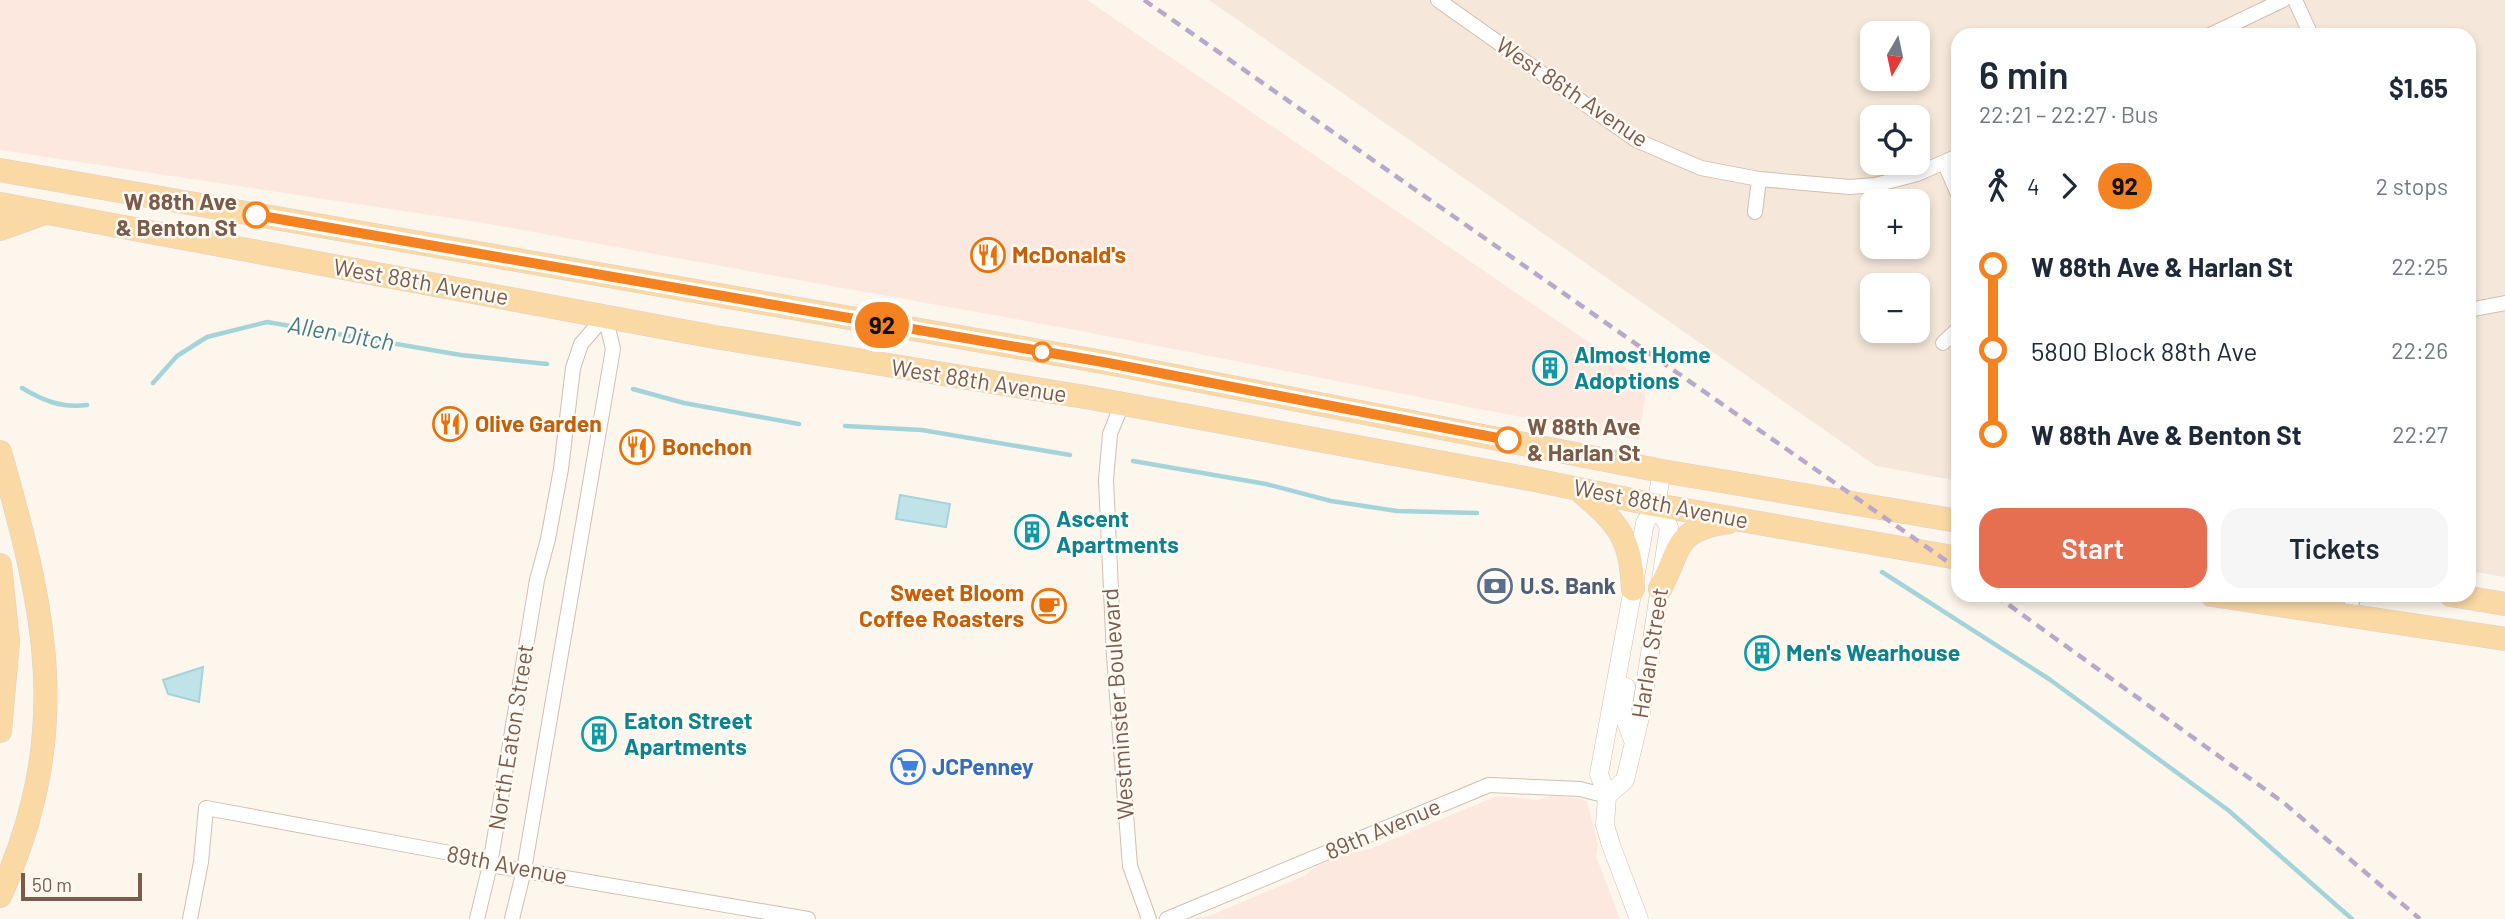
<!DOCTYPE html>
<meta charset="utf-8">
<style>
body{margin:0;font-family:Barlow,sans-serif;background:#f6f6f7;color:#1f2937;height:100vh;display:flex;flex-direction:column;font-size:26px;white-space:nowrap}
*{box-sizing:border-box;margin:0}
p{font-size:23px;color:#747a83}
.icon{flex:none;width:38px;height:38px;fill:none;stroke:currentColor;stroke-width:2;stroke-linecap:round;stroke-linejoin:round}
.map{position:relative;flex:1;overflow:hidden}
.side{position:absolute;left:1951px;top:28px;width:525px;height:574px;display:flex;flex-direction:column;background:#fff;border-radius:21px;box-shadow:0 4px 10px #0003}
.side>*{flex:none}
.badge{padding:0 14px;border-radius:23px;font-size:24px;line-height:46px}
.needle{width:46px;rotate:189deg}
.controls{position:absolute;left:1860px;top:21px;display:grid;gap:14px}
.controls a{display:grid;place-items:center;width:70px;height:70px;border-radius:14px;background:#fff;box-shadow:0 4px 10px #0003;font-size:35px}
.scale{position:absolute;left:21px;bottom:18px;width:121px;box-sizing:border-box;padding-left:7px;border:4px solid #7a5c4d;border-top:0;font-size:19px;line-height:24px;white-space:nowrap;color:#7a5c4d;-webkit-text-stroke:5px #fffaf3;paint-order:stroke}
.map>.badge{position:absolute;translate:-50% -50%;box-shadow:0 0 0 4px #fff}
.legs{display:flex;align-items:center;gap:10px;height:77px;padding:0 28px;font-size:23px}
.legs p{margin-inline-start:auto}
.head{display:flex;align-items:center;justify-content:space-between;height:119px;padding:0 28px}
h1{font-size:38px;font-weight:600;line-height:52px}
.action{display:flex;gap:14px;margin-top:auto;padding:14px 28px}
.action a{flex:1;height:80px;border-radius:21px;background:#e76f51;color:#fff;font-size:28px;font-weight:600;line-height:80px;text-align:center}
.action a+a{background:#f6f6f7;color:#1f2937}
ul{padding:0 28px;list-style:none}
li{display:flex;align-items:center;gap:24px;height:84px;font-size:26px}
li i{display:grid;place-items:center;width:10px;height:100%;margin:0 9px;background:currentColor}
li i::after{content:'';width:18px;height:18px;margin:-9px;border:5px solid;border-radius:50%;background:#fff}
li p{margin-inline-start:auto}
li:first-child i{background:linear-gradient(#0000 50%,currentColor 0)}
li:last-child i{background:linear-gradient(currentColor 50%,#0000 0)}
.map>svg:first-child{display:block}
.residential{fill:#f5e8da;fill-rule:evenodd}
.commercial{fill:#fde8e0}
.water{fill:#bfe3e8;stroke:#a5d3da;stroke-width:2}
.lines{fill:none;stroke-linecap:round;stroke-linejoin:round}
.stream{stroke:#a5d3da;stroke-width:4.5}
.minor-casing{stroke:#d1beb0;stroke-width:16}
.tertiary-casing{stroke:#d1beb0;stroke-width:19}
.primary-casing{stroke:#dad1cd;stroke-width:24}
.minor{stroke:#fff;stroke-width:14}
.tertiary{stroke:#fff;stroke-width:18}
.primary{stroke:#fbd9a5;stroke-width:23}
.rail{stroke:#b9a8c9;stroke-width:4.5;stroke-dasharray:10 7;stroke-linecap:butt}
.line-1-casing{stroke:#fff;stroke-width:16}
.line-1{stroke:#f58220;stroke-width:10}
.stop-1-dot{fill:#fff;stroke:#f58220;stroke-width:3.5}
.labels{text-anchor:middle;stroke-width:5;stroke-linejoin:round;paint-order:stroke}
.street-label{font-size:23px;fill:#7a5c4d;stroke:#fffaf3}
.stop-label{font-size:23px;font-weight:bold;fill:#7a5c4d;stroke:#fffaf3;text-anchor:end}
.food-label{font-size:23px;font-weight:bold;fill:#c56008;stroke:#fffaf3;text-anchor:start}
.culture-label{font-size:23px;font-weight:bold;fill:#0d838f;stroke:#fffaf3;text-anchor:start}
.service-label{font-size:23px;font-weight:bold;fill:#4e5e75;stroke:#fffaf3;text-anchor:start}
.shop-label{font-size:23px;font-weight:bold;fill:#366cbe;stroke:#fffaf3;text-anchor:start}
.water-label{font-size:24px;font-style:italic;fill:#437c86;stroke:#fffaf3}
</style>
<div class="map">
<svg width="2505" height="919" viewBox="0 0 2505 919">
<rect width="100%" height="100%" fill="#fdf6ec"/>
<!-- residential -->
<path class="residential" d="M1209 0H2505V577L2469 571V35H1958V481L1876 466ZM1872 33H1918V79H1872ZM1872 117H1918V163H1872ZM1872 201H1918V247H1872ZM1872 285H1918V331H1872Z"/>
<!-- commercial -->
<path class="commercial" d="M0 0H1087L1647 382 1639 440 1081 331 483 223 0 150Z
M1497 796 1538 800 1550 796 1577 798 1587 801 1598 845 1596 856 1620 919H1188L1209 916 1306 875 1315 867 1342 855 1370 849Z"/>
<!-- water -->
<path class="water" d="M900 495 950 504 946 527 896 519Z
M203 667 199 702 168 694 163 680Z"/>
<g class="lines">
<!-- stream -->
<path class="stream" d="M153 383 177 356 207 337 267 322 461 355 547 364
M22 388C44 401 61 408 87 405
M633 389 684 403 799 424
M845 426 922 430 1070 455
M1133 461 1266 484 1331 501 1397 511 1477 513
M1882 572 2049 679 2228 810 2352 919"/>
<!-- minor casing -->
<g class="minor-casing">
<path id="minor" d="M1438 0 1636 140 1701 168 1759 179 1850 187 1875 185 1917 174 1958 156
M2295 0 2311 35
M2210 35 2283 0
M1944 162 1958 194
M1755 212 1759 179
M2469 310 2505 303
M1943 343 1958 329
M1122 404 1110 434 1106 480 1114 656 1130 866 1149 919
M2350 614 2353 595
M190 919 201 862 206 808 461 855 490 865 808 919
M477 919 490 865 537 580 548 539 561 469 573 368 581 344 605 316
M512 919 524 870 613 349 605 316
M1167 919 1489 785 1580 789 1607 796"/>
</g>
<!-- tertiary casing -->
<g class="tertiary-casing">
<path id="tertiary" d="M1626 687 1622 711 1634 743
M1607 796 1625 780 1641 713 1669 527 1656 505
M1639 919 1611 845 1605 825 1607 796 1599 774 1645 523 1656 505 1662 471"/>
</g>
<!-- primary casing -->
<g class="primary-casing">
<path id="primary" d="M0 170 1103 362 1662 471 1958 521
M0 204 715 337 1091 398 1530 479 1656 505 1958 558
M0 229 42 214
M0 452C47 616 73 733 0 896
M1579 490C1619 525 1630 535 1633 589
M0 565 8 642 0 731
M1660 589C1682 548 1673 530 1728 522
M2212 595 2505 639
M2451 595 2505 604"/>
</g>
<!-- minor -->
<use href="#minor" class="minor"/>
<!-- tertiary -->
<use href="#tertiary" class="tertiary"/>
<!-- primary -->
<use href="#primary" class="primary"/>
<!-- rail -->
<path class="rail" d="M1144 0 1958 569
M1995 595 2284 803 2420 919"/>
</g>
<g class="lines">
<!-- line-1 casing -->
<g class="line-1-casing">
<path id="line-1" d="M256 215 1103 362 1508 440"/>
</g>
<!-- line-1 -->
<use href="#line-1" class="line-1"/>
</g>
<!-- icons -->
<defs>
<g id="restaurant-ring" transform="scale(1.75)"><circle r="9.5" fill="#fffaf3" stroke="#e8710a" stroke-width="1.5"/><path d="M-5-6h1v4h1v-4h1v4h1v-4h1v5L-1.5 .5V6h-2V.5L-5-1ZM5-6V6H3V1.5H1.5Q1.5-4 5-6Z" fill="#e8710a"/></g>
<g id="building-ring" transform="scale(1.75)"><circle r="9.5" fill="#fffaf3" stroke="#0f9aa8" stroke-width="1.5"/><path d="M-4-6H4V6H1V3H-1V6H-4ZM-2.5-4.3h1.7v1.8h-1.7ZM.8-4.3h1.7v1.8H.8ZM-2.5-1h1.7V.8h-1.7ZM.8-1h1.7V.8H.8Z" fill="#0f9aa8"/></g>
<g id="bank-ring" transform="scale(1.75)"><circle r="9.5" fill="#fffaf3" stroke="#5c6f8a" stroke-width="1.5"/><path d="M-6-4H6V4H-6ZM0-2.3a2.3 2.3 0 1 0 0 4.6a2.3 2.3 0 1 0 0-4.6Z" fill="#5c6f8a"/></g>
<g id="cafe-ring" transform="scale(1.75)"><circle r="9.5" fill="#fffaf3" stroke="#e8710a" stroke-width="1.5"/><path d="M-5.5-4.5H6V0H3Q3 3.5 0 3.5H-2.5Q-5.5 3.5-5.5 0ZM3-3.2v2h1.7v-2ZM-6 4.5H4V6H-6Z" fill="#e8710a"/></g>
<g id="supermarket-ring" transform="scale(1.75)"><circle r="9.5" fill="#fffaf3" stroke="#3f7fe0" stroke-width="1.5"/><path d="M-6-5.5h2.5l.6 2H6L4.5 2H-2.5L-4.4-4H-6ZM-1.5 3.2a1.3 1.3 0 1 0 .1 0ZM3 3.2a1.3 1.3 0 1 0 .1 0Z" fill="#3f7fe0"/></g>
</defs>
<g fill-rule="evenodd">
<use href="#restaurant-ring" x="988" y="255"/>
<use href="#building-ring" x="1550" y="368"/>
<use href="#restaurant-ring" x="450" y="424"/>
<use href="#restaurant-ring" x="637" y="447"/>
<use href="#building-ring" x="1032" y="532"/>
<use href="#bank-ring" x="1495" y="586"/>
<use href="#cafe-ring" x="1049" y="606"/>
<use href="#building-ring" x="1762" y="653"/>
<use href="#building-ring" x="599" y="734"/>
<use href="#supermarket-ring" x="908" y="767"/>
</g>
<!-- markers -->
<g class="stop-1-dot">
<circle cx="256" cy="215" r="12"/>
<circle cx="1042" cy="352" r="9"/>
<circle cx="1508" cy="440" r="12"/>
</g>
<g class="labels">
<!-- street labels -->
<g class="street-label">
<text transform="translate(1572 92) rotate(34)" y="8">West 86th Avenue</text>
<text transform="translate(421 282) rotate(10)" y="8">West 88th Avenue</text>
<text transform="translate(979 381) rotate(9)" y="8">West 88th Avenue</text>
<text transform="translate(1661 504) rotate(11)" y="8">West 88th Avenue</text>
<text transform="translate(1650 653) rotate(-81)" y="8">Harlan Street</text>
<text transform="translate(1118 704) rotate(-94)" y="8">Westminster Boulevard</text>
<text transform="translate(511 737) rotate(-81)" y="8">North Eaton Street</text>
<text transform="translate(1383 829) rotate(-23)" y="8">89th Avenue</text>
<text transform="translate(507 865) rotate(11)" y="8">89th Avenue</text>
</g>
<!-- stop labels -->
<g class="stop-label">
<text x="237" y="210">W 88th Ave<tspan x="237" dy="26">&amp; Benton St</tspan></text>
<text x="1527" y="435" text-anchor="start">W 88th Ave<tspan x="1527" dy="26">&amp; Harlan St</tspan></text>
</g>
<!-- food labels -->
<g class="food-label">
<text x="1012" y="263">McDonald's</text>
<text x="475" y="432">Olive Garden</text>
<text x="662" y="455">Bonchon</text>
<text x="1024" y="601" text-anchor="end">Sweet Bloom<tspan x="1024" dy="26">Coffee Roasters</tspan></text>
</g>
<!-- culture labels -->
<g class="culture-label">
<text x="1574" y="363">Almost Home<tspan x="1574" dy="26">Adoptions</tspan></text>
<text x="1056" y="527">Ascent<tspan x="1056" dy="26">Apartments</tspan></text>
<text x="1786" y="661">Men's Wearhouse</text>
<text x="624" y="729">Eaton Street<tspan x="624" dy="26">Apartments</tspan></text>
</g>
<!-- service labels -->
<g class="service-label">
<text x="1520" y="594">U.S. Bank</text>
</g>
<!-- shop labels -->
<g class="shop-label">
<text x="932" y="775">JCPenney</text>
</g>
<!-- water labels -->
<g class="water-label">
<text transform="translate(341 334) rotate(10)" y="8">Allen Ditch</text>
</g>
</g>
</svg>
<div class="controls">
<a><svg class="needle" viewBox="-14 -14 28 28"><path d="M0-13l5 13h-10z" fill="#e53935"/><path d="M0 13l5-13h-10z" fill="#747a83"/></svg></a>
<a><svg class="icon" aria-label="locate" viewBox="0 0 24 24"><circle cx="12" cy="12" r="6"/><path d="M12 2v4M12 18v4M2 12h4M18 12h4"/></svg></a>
<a>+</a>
<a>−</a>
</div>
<div class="scale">50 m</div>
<b class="badge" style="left:882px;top:325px;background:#f58220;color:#111">92</b>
<section class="side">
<div class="head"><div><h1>6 min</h1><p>22:21 – 22:27 · Bus</p></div><b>$1.65</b></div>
<div class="legs"><svg class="icon" aria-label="walk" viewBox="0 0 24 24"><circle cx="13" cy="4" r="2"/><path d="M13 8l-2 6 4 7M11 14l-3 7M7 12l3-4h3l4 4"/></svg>4<svg class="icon" aria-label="forward" viewBox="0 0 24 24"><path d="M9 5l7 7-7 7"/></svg><b class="badge" style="background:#f58220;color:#111">92</b><p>2 stops</p></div>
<ul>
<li><i style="color:#f58220"></i><b>W 88th Ave &amp; Harlan St</b><p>22:25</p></li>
<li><i style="color:#f58220"></i><span>5800 Block 88th Ave</span><p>22:26</p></li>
<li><i style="color:#f58220"></i><b>W 88th Ave &amp; Benton St</b><p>22:27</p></li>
</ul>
<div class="action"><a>Start</a><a>Tickets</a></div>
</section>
</div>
